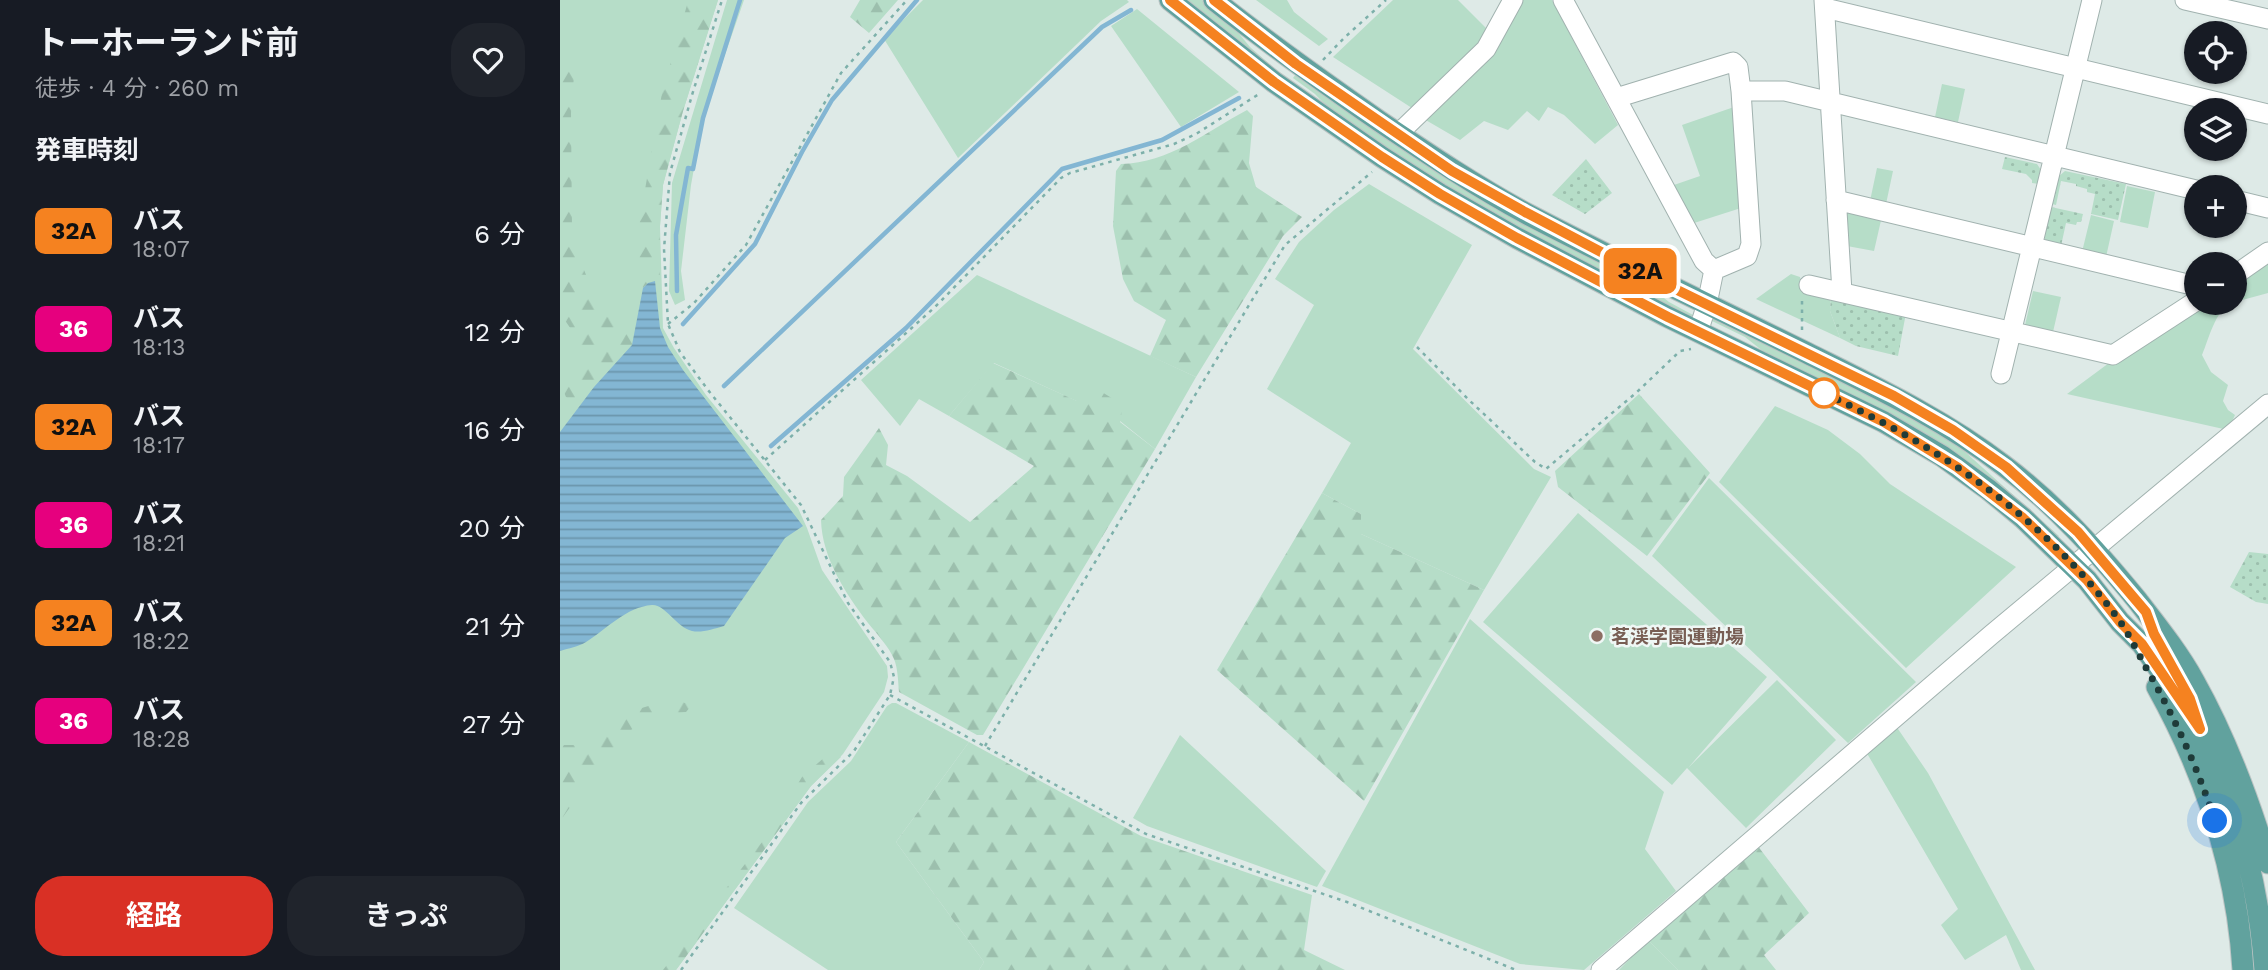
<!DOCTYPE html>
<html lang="ja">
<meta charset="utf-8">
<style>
body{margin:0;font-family:"Work Sans","Noto Sans JP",sans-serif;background:#20242c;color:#f1f3f6;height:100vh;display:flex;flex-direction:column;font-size:26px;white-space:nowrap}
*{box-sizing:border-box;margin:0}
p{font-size:23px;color:#9ea1a6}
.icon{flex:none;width:38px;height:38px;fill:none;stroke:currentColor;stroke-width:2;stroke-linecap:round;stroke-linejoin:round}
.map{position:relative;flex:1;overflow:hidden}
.panel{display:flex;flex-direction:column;background:#171b24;width:560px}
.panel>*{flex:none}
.badge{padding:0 14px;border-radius:10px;font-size:24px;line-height:46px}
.controls{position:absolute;left:1624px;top:21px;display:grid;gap:14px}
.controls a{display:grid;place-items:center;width:63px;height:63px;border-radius:50%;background:#171b24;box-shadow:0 2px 5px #0004;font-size:35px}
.you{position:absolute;width:35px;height:35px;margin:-18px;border:5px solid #fff;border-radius:50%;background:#1a73e8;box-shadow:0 0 0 10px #1a73e833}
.map>.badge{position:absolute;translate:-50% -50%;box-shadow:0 0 0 4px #fff}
h2{padding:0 35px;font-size:26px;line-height:63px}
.round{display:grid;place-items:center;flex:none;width:74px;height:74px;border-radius:28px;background:#20242c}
.headline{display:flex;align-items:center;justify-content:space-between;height:119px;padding:0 35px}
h1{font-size:33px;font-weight:700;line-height:52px}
.primary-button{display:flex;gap:14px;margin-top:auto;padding:14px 35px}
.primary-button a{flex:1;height:80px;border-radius:28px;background:#d93025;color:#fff;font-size:28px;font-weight:700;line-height:80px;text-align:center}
.primary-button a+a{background:#20242c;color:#f1f3f6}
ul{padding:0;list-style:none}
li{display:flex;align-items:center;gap:21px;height:98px;padding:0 35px}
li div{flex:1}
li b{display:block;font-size:26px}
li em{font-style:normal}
li .badge{min-width:77px;font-weight:700;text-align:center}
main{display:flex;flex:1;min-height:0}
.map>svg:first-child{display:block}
.grass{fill:#b6ddc8}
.forest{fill:url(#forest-firs)}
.park{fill:url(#park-dots)}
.water{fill:url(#water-rules)}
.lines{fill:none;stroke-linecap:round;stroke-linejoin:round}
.stream{stroke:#83b6d3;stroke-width:4.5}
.minor-casing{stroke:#a1b2af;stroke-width:21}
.major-casing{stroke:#bcc4c4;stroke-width:23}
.path{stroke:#7db0aa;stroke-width:2.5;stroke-dasharray:3.5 5;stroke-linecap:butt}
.minor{stroke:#fff;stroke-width:19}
.major{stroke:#61a29e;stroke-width:21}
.line-casing{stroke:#fff;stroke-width:16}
.line{stroke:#f58220;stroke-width:10}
.walk{stroke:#1f3b39;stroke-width:7;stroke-dasharray:0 12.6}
.stop-dot{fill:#fff;stroke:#f58220;stroke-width:3.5}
.education-dot{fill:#8d6e63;stroke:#eff7f5;stroke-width:2.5}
.labels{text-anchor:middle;stroke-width:5;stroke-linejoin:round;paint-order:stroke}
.education-label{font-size:19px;font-weight:bold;fill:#785e54;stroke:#eff7f5;text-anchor:start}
</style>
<main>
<section class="panel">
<div class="headline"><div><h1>トーホーランド前</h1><p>徒歩 · 4 分 · 260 m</p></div><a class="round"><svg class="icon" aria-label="heart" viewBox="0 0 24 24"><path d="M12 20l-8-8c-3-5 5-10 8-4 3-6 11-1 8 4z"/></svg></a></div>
<h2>発車時刻</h2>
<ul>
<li><span class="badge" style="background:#f58220;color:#111">32A</span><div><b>バス</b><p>18:07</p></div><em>6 分</em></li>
<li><span class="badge" style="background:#e6007e;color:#fff">36</span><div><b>バス</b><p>18:13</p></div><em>12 分</em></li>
<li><span class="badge" style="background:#f58220;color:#111">32A</span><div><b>バス</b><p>18:17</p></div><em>16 分</em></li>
<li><span class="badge" style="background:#e6007e;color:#fff">36</span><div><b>バス</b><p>18:21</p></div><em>20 分</em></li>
<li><span class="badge" style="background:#f58220;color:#111">32A</span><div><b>バス</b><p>18:22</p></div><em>21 分</em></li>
<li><span class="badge" style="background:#e6007e;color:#fff">36</span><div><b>バス</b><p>18:28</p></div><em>27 分</em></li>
</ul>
<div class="primary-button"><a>経路</a><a>きっぷ</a></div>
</section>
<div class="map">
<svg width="1708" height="970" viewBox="0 0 1708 970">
<defs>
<pattern id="forest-firs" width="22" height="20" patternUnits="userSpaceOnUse" patternTransform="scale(1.75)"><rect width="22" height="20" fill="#b6ddc8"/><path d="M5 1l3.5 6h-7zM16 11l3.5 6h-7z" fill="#9cbfad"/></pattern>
<pattern id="park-dots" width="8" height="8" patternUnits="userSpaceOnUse" patternTransform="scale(1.75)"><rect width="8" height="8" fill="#b6ddc8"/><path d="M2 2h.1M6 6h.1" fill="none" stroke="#9cbfad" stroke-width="1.8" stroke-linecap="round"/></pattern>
<pattern id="water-rules" width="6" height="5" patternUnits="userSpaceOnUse" patternTransform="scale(1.75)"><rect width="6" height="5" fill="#83b6d3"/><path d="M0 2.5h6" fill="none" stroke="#6b95ac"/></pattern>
</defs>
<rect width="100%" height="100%" fill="#deeae7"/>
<!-- grass -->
<path class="grass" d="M0 0H158L123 111 103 185 100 226 103 328 114 348 146 395 238 508 247 528 262 570 327 666 328 677 324 692 283 754 251 786 116 970H0Z
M167 0H184L143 118 131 185 121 271 125 300 115 305 109 291 112 183Z
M363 0H567L569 2 541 21 398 158 324 39Z
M624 0H642L671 24 690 47 714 68 711 70Z
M696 0H727L734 12 768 39 759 46Z
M833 0H898L928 30 921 47 855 110 773 57Z
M961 0H992L1058 125 1035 144 1004 115 988 107 979 121 967 111 948 130 924 121 900 140 864 119Z
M577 9 679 92 621 127 551 26Z
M736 74 1053 269 1094 290 1109 302 1133 315 1130 319 1045 276 885 186 776 116 755 94 733 78Z
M1382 84 1405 89 1398 122 1375 117Z
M1174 107 1181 208 1131 224 1111 186 1140 176 1122 125Z
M1317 168 1333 171 1326 204 1310 201Z
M809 184 912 245 853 349 974 469 991 477 924 590 801 534V514L762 493 791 443 707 389 754 305 715 279 739 242 774 210Z
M1567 186 1595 192 1588 228 1560 222Z
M1289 209 1322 216 1314 251 1287 246 1285 213Z
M1531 215 1554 221 1546 257 1522 252Z
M1708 258V293L1675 302V280Z
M1231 274 1240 277 1242 289 1271 296 1270 311 1280 338 1196 299Z
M417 275 636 377 595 449 560 421 434 363 389 416 359 399 340 426 301 380Z
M1473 291 1501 297 1493 332 1465 325Z
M1640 303H1672C1655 310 1649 339 1642 355L1651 372 1668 385 1663 401 1668 410 1675 415 1668 430 1507 394 1549 363Z
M1155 316 1307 391 1394 442 1499 536 1496 538 1213 359 1185 337 1152 321Z
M1215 406 1268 430 1300 454 1330 484 1456 567 1346 668 1159 482Z
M1149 478 1356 682 1288 743 1092 556Z
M1018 513 1207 677 1128 768 1217 680 1276 740 1186 828 1127 768 1112 785 923 622Z
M910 619 1104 792 1085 849 1116 891 1024 970 960 964 762 886Z
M332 703H336L409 742 336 842 424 962 419 970H268L174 908 248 802 291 761 327 706Z
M1336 726 1368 773 1475 970H1461L1446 935 1405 960 1381 925 1398 909 1305 750Z
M620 735 766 871 757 887 587 826 573 818Z
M1088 940 1118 970H1059Z"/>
<!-- forest -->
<path class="forest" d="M131 0H158L123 111 103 185 100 226V278L88 283 83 288 75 260 80 218 102 93 127 5Z
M300 0H338L309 33 290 17Z
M0 61 15 64 11 113 12 229 16 250 39 307 59 318 76 322 72 345 20 407 6 397 1 385 7 368 20 360 19 341 0 313Z
M687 110 693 116 689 163 696 187 742 217 723 236 636 377 590 356 606 320 574 301 563 279 553 226 556 171 561 164C609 163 646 132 687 110Z
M433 363 517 401 537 389 563 405 560 422 595 449 423 735H417L339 692C338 681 338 669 334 659 329 647 317 634 308 623 286 594 262 558 261 520L283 496 284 477 319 428 328 445 326 465 347 476 410 522 474 466 389 416Z
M1079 394 1150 473 1087 556 998 487 995 471Z
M762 493 801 514V534L924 590 804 801 657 670Z
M112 699 132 705 126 712 98 716 69 731 49 754 0 821V743L1 745H18L48 718Z
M409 742 581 836 752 895 744 950 785 970H419L424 962 336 842Z
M274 749 281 757 251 786 116 970H103L202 842 242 777Z
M1197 845 1249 913 1204 955 1216 970H1118L1088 940Z"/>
<!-- park -->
<path class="park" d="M1445 157 1477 164 1481 170 1479 184 1472 183V180L1466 174 1442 169Z
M1026 159 1052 193 1025 214 992 195Z
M1505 171 1566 184 1558 220 1531 214 1535 194 1527 192V189L1516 186V184L1501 181 1496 205 1492 204 1498 177Z
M1491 207 1523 214 1521 222H1517L1516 225 1506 223 1501 246 1487 243 1484 237Z
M1271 296 1346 313 1338 356 1296 346 1280 338 1270 311Z
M1689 552 1708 554V604L1696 602 1670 587Z"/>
<!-- water -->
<path class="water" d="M95 281 100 328 108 347 123 370 243 526 225 538 164 626C153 629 142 633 132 631 116 627 105 604 92 605 66 607 47 629 26 642 18 647 9 648 0 651V432L34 387 72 345 83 288 88 283Z"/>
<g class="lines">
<!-- stream -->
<path class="stream" d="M117 291 116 235 128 168 133 169 143 118 180 0
M123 324 195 244 242 152 272 100 357 0
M164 386 542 27 571 10
M211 446 346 328 502 169 602 140 679 98"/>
<!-- minor casing -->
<g class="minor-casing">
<path id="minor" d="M1003 0 1056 98
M1264 0 1282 292
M1625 0 1708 19
M1265 8 1708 114
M1173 62 1178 67 1181 91 1191 244 1187 256 1154 270 1144 261 1056 98Z
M1181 91H1225L1636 190
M838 134 926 49 953 0
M1276 200 1636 286
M1675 200 1708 208
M1675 275 1708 252
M1249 285 1553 355 1636 301
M1138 332 1147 304 1154 270
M1441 374 1532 0
M1041 970 1431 635 1708 404"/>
</g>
<!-- major casing -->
<g class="major-casing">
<path id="major" d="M610 0 714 82 822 157 880 194 957 238 1108 317 1324 422 1382 456 1429 490 1463 518 1527 580 1560 622 1582 644 1640 729
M654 0C708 43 763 82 819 121 868 154 917 187 969 215 1061 263 1154 307 1247 353 1315 387 1383 419 1443 465 1494 503 1537 551 1577 600 1597 626 1618 652 1634 681 1666 738 1689 800 1708 863
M1597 687C1646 775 1677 869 1683 970
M1636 717C1646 748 1661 776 1672 807 1690 859 1701 915 1705 970"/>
</g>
<!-- path -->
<path class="path" d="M763 60 784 38 826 0
M108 324 134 303 186 245 281 73 347 0
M1242 330V300
M857 347 909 400 975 462 986 469 1077 392 1120 351 1131 349
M205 460 375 307 501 178 510 173 614 144 636 134 699 94
M330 695 586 834 787 902 956 970
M425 746 725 245 812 172
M121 970 241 803 294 751 330 695 334 677 330 662 288 603 241 505 148 390 120 352 108 324 104 249 110 173 132 95 162 0"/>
<!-- minor -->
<use href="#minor" class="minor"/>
<!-- major -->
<use href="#major" class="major"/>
</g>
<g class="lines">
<!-- line casing -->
<g class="line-casing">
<path id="line" d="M610 0 714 82 822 157 880 194 957 238 1108 317 1324 422 1397 467 1463 518 1527 580 1560 622 1582 644 1640 729 1630 699 1594 634 1586 612 1518 532 1446 467 1393 430 1334 396 1062 263 965 212 892 171 736 64 654 0"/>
</g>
<!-- line -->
<use href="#line" class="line"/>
<!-- walk -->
<path class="walk" d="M1264 393 1254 388C1297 409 1340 430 1380 456 1448 499 1512 555 1559 620 1569 634 1577 651 1585 666 1614 716 1637 766 1655 821"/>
</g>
<!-- markers -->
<circle class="stop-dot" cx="1264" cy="393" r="14"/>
<circle class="education-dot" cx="1037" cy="636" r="7"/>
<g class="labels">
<!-- education labels -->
<g class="education-label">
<text x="1051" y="643">茗渓学園運動場</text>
</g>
</g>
</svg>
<div class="controls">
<a><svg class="icon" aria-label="locate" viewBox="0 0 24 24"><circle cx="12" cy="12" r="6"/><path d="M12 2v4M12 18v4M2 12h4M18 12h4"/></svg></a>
<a><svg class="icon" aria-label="layers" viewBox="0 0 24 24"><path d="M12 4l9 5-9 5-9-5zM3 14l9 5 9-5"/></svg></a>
<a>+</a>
<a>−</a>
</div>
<div class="you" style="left:1655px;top:821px"></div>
<b class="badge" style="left:1080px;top:271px;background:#f58220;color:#111">32A</b>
</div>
</main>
